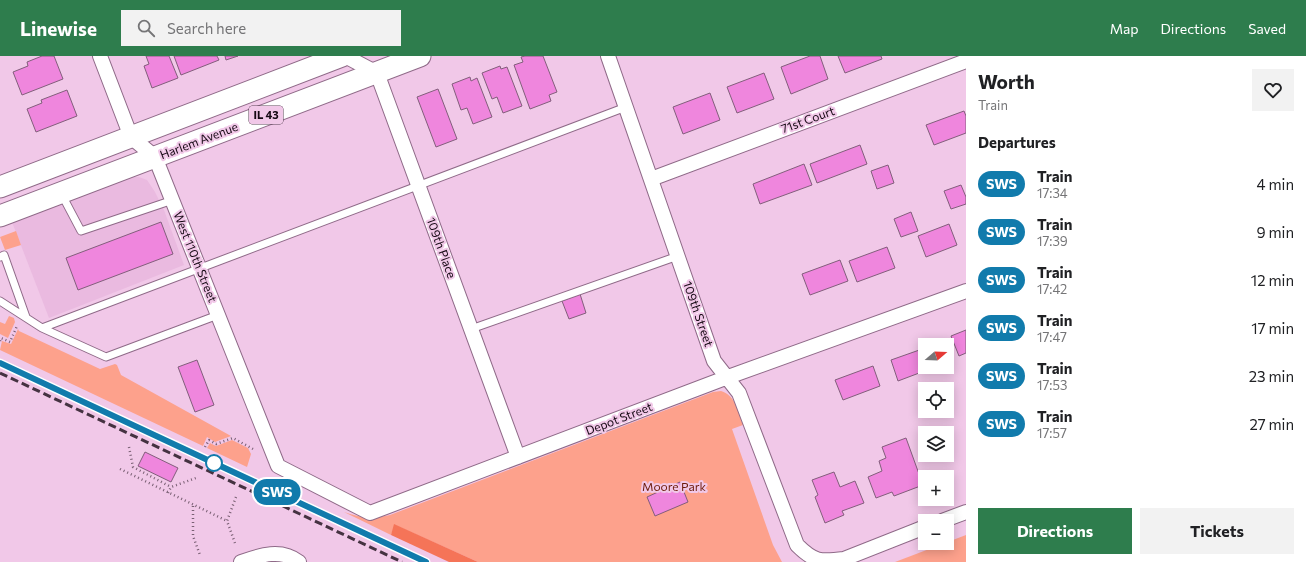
<!DOCTYPE html>
<meta charset="utf-8">
<style>
body{margin:0;font-family:Commissioner,sans-serif;background:#f2f2f2;color:#202124;height:100vh;display:flex;flex-direction:column;font-size:15px;white-space:nowrap}
*{box-sizing:border-box;margin:0}
p{font-size:13px;color:#757577}
.icon{flex:none;width:22px;height:22px;fill:none;stroke:currentColor;stroke-width:2;stroke-linecap:round;stroke-linejoin:round}
.map{position:relative;flex:1;overflow:hidden}
.sheet{display:flex;flex-direction:column;background:#fff;width:340px}
.sheet>*{flex:none}
.badge{padding:0 8px;border-radius:13px;font-size:14px;line-height:26px}
.needle{width:26px;rotate:71deg}
.controls{position:absolute;left:918px;top:282px;display:grid;gap:8px}
.controls a{display:grid;place-items:center;width:36px;height:36px;border-radius:0px;background:#fff;box-shadow:0 2px 10px #0003;font-size:20px}
.map>.badge{position:absolute;translate:-50% -50%;box-shadow:0 0 0 2px #fff}
h2{padding:0 12px;font-size:15px;line-height:36px}
.round{display:grid;place-items:center;flex:none;width:42px;height:42px;border-radius:0px;background:#f2f2f2}
.head{display:flex;align-items:center;justify-content:space-between;height:68px;padding:0 12px}
h1{font-size:19px;font-weight:700;line-height:30px}
.action{display:flex;gap:8px;margin-top:auto;padding:8px 12px}
.action a{flex:1;height:46px;border-radius:0px;background:#2e7d4d;color:#fff;font-size:16px;font-weight:700;line-height:46px;text-align:center}
.action a+a{background:#f2f2f2;color:#202124}
ul{padding:0;list-style:none}
li{display:flex;align-items:center;gap:12px;height:48px;padding:0 12px}
li div{flex:1}
li b{display:block;font-size:15px}
li em{font-style:normal}
li .badge{min-width:44px;font-weight:700;text-align:center}
header{display:flex;align-items:center;gap:24px;box-sizing:border-box;height:56px;padding:0 20px;background:#2e7d4d;color:#fff}
header strong{font-size:19px}
nav{display:flex;gap:22px;margin-inline-start:auto;font-size:14px}
.search{width:280px;height:36px;background:#f2f2f2;display:flex;align-items:center;gap:10px;box-sizing:border-box;padding:0 14px;border-radius:0px;color:#757577;font-size:15px}
main{display:flex;flex:1;min-height:0}
.map>svg:first-child{display:block}
.built{fill:#eabae0}
.green{fill:#fda18c}
.forest{fill:#f57458}
.building{fill:#ef86dd;stroke:#825e7b}
.lines{fill:none;stroke-linecap:round;stroke-linejoin:round}
.service-casing{stroke:#8f6a88;stroke-width:9}
.minor-casing{stroke:#8f6a88;stroke-width:16}
.primary-casing{stroke:#8f6a88;stroke-width:23}
.path{stroke:#7a6074;stroke-width:2.5;stroke-dasharray:1 3;stroke-linecap:butt}
.service{stroke:#fff;stroke-width:7}
.minor{stroke:#fff;stroke-width:14}
.primary{stroke:#fff;stroke-width:21}
.rail{stroke:#453241;stroke-width:3;stroke-dasharray:8 4;stroke-linecap:butt}
.line-casing{stroke:#fff;stroke-width:9}
.line{stroke:#117bac;stroke-width:6}
.stop-dot{fill:#fff;stroke:#117bac;stroke-width:2}
.labels{text-anchor:middle;stroke-width:4;stroke-linejoin:round;paint-order:stroke}
.shield{fill:#f1c8e8;stroke:#584254;stroke-width:1}
.shield-label{font-size:11px;font-weight:bold;fill:#160914}
.street-label{font-size:12px;fill:#160914;stroke:#f1c8e8}
.park-label{font-size:12px;fill:#6c1b0a;stroke:#f1c8e8}
</style>
<header>
<strong>Linewise</strong>
<div class="search"><svg class="icon" aria-label="search" viewBox="0 0 24 24"><circle cx="10" cy="10" r="6"/><path d="M15 15l6 6"/></svg>Search here</div>
<nav><a>Map</a><a>Directions</a><a>Saved</a></nav>
</header>
<main>
<div class="map">
<svg width="966" height="506" viewBox="0 0 966 506">
<rect width="100%" height="100%" fill="#f1c8e8"/>
<!-- built -->
<path class="built" d="M129 121H139L147 124 155 136 164 154 184 209 49 262 12 166Z"/>
<!-- green -->
<path class="green" d="M16 175 21 189 5 194 0 181Z
M9 260 14 262 15 266 8 282 0 278V266L5 268Z
M18 273 19 275 100 313 115 308 117 309 121 319 231 380 215 386 207 381 203 390 0 294 2 285 11 288Z
M721 335C736 340 738 355 743 369L732 373 773 489 782 506H478L395 469 391 479 344 456C360 462 373 463 390 459L713 336Z
M232 384 248 392 251 398 247 411 207 392 210 387 216 390Z
M966 479V506H895Z"/>
<!-- forest -->
<path class="forest" d="M394 468 478 506H449L391 479Z"/>
<!-- building -->
<path class="building" d="M42 0H54L63 23 22 39 13 16 28 10 27 6Z
M146 0H169L178 22 152 32 144 10 149 8Z
M174 0H217L219 4 181 19Z
M225 0H238L226 4Z
M525 0H543L557 36 549 39 551 45 530 53 514 9 523 6 521 1Z
M810 0H820L828 23 791 38 781 11Z
M838 0H881L882 3 845 17Z
M500 10 501 13 507 11 522 50 503 57 497 41 492 43 482 17Z
M764 17 774 43 737 57 727 31Z
M470 21 471 25 477 22 492 61 473 68 467 52 461 54 452 28Z
M438 33 457 83 436 91 417 41Z
M67 34 77 60 36 76 27 53 42 47 41 44Z
M710 37 720 64 683 78 673 51Z
M964 55 966 60V77L934 89 926 69Z
M860 89 867 108 817 127 810 108Z
M804 108 812 129 760 148 753 128Z
M888 109 894 127 877 133 871 115Z
M961 129 966 141V148L951 153 944 135Z
M911 156 918 175 901 181 894 163Z
M161 166 173 198 78 234 66 202Z
M949 168 957 189 926 201 918 180Z
M887 191 895 212 857 226 849 205Z
M840 204 848 225 810 239 802 218Z
M580 238 586 257 569 263 562 245Z
M966 274V297L959 300 951 280Z
M925 292V311H935L898 325 891 304Z
M197 304 214 349 195 356 178 311Z
M873 310 880 330 843 344 835 324Z
M906 382 923 429 894 440 892 436 876 442 868 421 882 415 879 405 886 402 882 391Z
M145 396 178 412 171 426 138 410Z
M834 416 840 431 855 425 864 447 842 455 844 459 825 467 815 441 818 439 812 424Z
M680 426 688 446 655 460 647 441Z"/>
<g class="lines">
<!-- service casing -->
<g class="service-casing">
<path id="service" d="M62 139 81 175 173 144
M0 201 4 199 26 261
M0 245 42 272
M218 259 106 301 42 272 626 51
M471 273 678 200"/>
</g>
<!-- minor casing -->
<g class="minor-casing">
<path id="minor" d="M100 0 131 81 155 101 278 410 370 457 728 321 966 235
M345 0 377 17 518 401
M608 0 714 305 739 337 797 489C814 506 820 506 844 503L925 471
M651 123 966 5
M942 465 966 456
M241 506C261 499 281 492 299 506"/>
</g>
<!-- primary casing -->
<g class="primary-casing">
<path id="primary" d="M0 131 342 0
M0 160 420 0"/>
</g>
<!-- path -->
<path class="path" d="M0 285 1 282 10 286 17 270
M129 391 133 411 171 431
M205 391 209 384 216 388 233 382 253 393
M120 413 227 465
M168 437 171 431 196 422
M193 450V480L200 499
M235 487 227 465 236 441"/>
<!-- service -->
<use href="#service" class="service"/>
<!-- minor -->
<use href="#minor" class="minor"/>
<!-- primary -->
<use href="#primary" class="primary"/>
<!-- rail -->
<path class="rail" d="M0 307 426 506
M0 317 402 506"/>
</g>
<g class="lines">
<!-- line casing -->
<g class="line-casing">
<path id="line" d="M0 307 426 506"/>
</g>
<!-- line -->
<use href="#line" class="line"/>
</g>
<!-- markers -->
<circle class="stop-dot" cx="214" cy="407" r="8"/>
<g class="labels">
<!-- shield labels -->
<rect class="shield" x="249" y="50" width="34" height="18" rx="3"/>
<g class="shield-label">
<text x="266" y="63">IL 43</text>
</g>
<!-- street labels -->
<g class="street-label">
<text transform="translate(808 64) rotate(-20)" y="4">71st Court</text>
<text transform="translate(199 85) rotate(-21)" y="4">Harlem Avenue</text>
<text transform="translate(441 192) rotate(70)" y="4">109th Place</text>
<text transform="translate(195 201) rotate(68)" y="4">West 110th Street</text>
<text transform="translate(698 258) rotate(71)" y="4">109th Street</text>
<text transform="translate(619 363) rotate(-21)" y="4">Depot Street</text>
</g>
<!-- park labels -->
<g class="park-label">
<text x="674" y="435">Moore Park</text>
</g>
</g>
</svg>
<div class="controls">
<a><svg class="needle" viewBox="-14 -14 28 28"><path d="M0-13l5 13h-10z" fill="#e53935"/><path d="M0 13l5-13h-10z" fill="#757577"/></svg></a>
<a><svg class="icon" aria-label="locate" viewBox="0 0 24 24"><circle cx="12" cy="12" r="6"/><path d="M12 2v4M12 18v4M2 12h4M18 12h4"/></svg></a>
<a><svg class="icon" aria-label="layers" viewBox="0 0 24 24"><path d="M12 4l9 5-9 5-9-5zM3 14l9 5 9-5"/></svg></a>
<a>+</a>
<a>−</a>
</div>
<b class="badge" style="left:277px;top:436px;background:#117bac;color:#fff">SWS</b>
</div>
<section class="sheet">
<div class="head"><div><h1>Worth</h1><p>Train</p></div><a class="round"><svg class="icon" aria-label="heart" viewBox="0 0 24 24"><path d="M12 20l-8-8c-3-5 5-10 8-4 3-6 11-1 8 4z"/></svg></a></div>
<h2>Departures</h2>
<ul>
<li><span class="badge" style="background:#117bac;color:#fff">SWS</span><div><b>Train</b><p>17:34</p></div><em>4 min</em></li>
<li><span class="badge" style="background:#117bac;color:#fff">SWS</span><div><b>Train</b><p>17:39</p></div><em>9 min</em></li>
<li><span class="badge" style="background:#117bac;color:#fff">SWS</span><div><b>Train</b><p>17:42</p></div><em>12 min</em></li>
<li><span class="badge" style="background:#117bac;color:#fff">SWS</span><div><b>Train</b><p>17:47</p></div><em>17 min</em></li>
<li><span class="badge" style="background:#117bac;color:#fff">SWS</span><div><b>Train</b><p>17:53</p></div><em>23 min</em></li>
<li><span class="badge" style="background:#117bac;color:#fff">SWS</span><div><b>Train</b><p>17:57</p></div><em>27 min</em></li>
</ul>
<div class="action"><a>Directions</a><a>Tickets</a></div>
</section>
</main>
